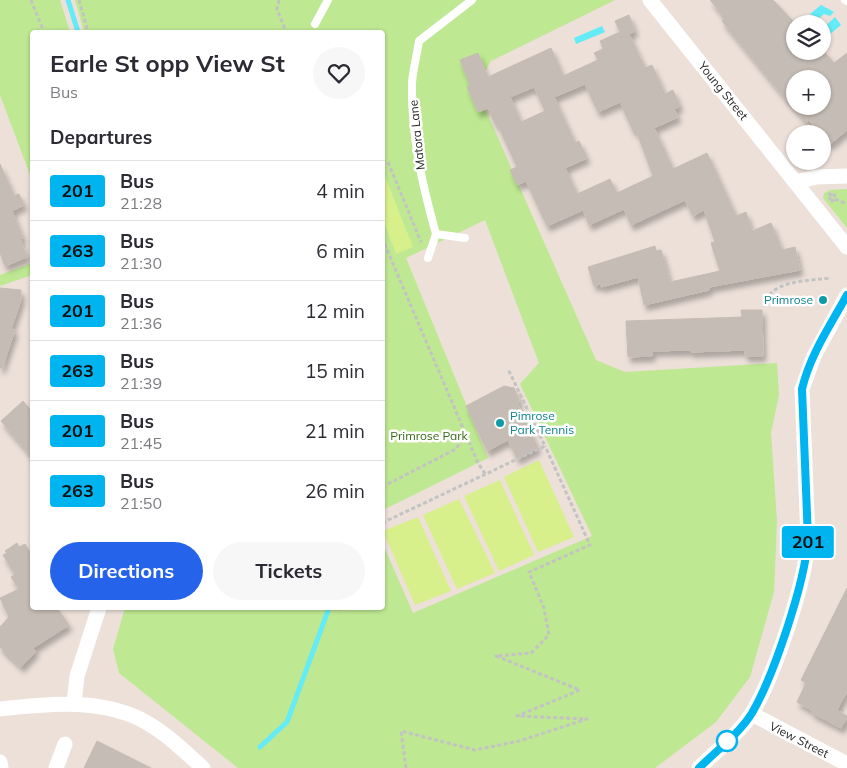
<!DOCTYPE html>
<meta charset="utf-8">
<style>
body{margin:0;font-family:Mulish,sans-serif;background:#f7f7f7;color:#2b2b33;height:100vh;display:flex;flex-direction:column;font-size:19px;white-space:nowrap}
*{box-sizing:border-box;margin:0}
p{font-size:16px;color:#7c7c81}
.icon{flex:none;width:28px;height:28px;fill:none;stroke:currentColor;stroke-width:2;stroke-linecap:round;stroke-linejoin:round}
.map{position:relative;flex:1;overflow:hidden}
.sheet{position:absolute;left:30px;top:30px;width:355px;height:580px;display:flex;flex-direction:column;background:#fff;border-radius:5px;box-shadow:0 1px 4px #0004}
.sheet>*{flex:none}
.badge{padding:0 10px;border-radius:4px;font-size:18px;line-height:32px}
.buttons{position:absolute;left:786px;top:15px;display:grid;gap:10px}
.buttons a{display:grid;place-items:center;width:45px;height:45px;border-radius:50%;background:#fff;box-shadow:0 1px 4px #0004;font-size:25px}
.map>.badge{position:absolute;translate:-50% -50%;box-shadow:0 0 0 2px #fff}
h2{padding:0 20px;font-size:19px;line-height:45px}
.round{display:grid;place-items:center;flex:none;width:52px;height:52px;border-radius:26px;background:#f7f7f7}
.headline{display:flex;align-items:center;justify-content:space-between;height:85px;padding:0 20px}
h1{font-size:24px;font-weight:700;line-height:38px}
.cta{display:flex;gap:10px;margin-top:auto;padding:10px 20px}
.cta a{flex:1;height:58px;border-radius:30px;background:#2563eb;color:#fff;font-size:20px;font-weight:700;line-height:58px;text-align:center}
.cta a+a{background:#f7f7f7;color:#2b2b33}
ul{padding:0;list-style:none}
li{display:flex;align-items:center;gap:15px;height:60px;padding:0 20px;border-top:1px solid #e1e1e2}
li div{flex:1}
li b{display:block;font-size:19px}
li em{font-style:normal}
li .badge{min-width:55px;font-weight:700;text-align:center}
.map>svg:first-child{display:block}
.green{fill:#bee891}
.pitch{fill:#d7f08b}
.water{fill:#63ebf7}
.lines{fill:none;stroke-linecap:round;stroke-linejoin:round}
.stream{stroke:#63ebf7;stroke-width:5}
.building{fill:#c4bcb5;stroke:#c8bcb3;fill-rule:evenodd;filter:url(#shadow)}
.path{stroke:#c3c3c3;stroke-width:3;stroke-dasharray:4 2.5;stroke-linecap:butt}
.service{stroke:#fff;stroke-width:8}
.minor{stroke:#fff;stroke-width:15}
.line-casing{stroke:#fff;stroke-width:11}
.line{stroke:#00b5ef;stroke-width:8}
.culture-dot{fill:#0f9aa8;stroke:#fff;stroke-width:2}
.stop-dot{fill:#fff;stroke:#00b5ef;stroke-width:2.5}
.labels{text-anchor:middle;stroke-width:5;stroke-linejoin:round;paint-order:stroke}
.street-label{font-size:12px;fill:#292929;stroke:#fff}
.culture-label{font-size:12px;fill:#0d838f;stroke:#fff;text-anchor:end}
.park-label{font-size:12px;fill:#356a14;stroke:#fff}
</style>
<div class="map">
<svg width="847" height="768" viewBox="0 0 847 768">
<defs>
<filter id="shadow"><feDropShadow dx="3" dy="5.5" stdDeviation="2.5" flood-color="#0004"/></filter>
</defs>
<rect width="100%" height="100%" fill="#ece0d9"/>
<!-- green -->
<path class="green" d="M0 0H60L70 32H32V180L0 95Z
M75 0H615L491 61 476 88 596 360 625 372 777 363 779 395 771 433 777 521 774 592 750 677 716 722 655 768H238L119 673 113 649 125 608H382L383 544 413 613 592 536 520 384 539 363 485 220 406 258 488 458 383 510 382 32H84Z
M847 189V228L823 198 824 193 830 190Z
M32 263V275L0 286V275Z"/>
<!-- pitch -->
<path class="pitch" d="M383 171 413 247 396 254 383 219Z
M539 460 574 537 538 552 504 477Z
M500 480 534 555 499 571 464 496Z
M459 499 495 573 457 589 423 515Z
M418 517 451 591 415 605 383 531Z"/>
<!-- water -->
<path class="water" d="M821 5 834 12 830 16 824 14 818 19 810 14Z
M835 17 841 25 823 40V28Z
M602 26 605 32 576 44 574 38Z"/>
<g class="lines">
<!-- stream -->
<path class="stream" d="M68 0 78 32
M260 747 287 722 329 608"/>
</g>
<!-- building -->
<path class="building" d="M710 0H773L795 23V51H818L822 57V49L834 63 847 53V130L829 145 822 134H820L809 120 806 122 784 97 722 21 725 18ZM795 79H822V106H795Z
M629 15 635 31 629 34 645 68 652 65 665 94 673 90 680 106 674 109 678 117 654 128 673 169 707 153 736 216 746 212 752 231 771 223 782 250 795 247 800 270 709 287V290L644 305 638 277 601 287 600 284 594 286 588 267 655 246 656 251 661 250 670 282 720 271 711 243 715 242 704 210 693 216 685 200 631 225 624 209 589 225 583 210 547 226 526 181 517 185 510 170 517 167 497 123 495 124 488 108 478 112 467 87 470 85 460 60 478 53 488 77 551 48 563 76 598 60 594 53 603 49 600 41 620 32 615 21ZM585 84 598 112 620 102 633 131 636 130 653 176 617 193 610 179 577 194 565 168 587 158 579 141 575 143 554 97ZM534 87 545 111 521 122 510 97Z
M0 164 14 196 19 194 24 205 12 211 23 238 20 239 27 257 5 266 0 253Z
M0 288 21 290V300L11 329 15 330 2 368H0Z
M741 310H762L763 356H745V350L691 352V350L652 351V356L628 357 626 321 742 317Z
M504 386 514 388 519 400 518 405 538 448 517 459 508 440 487 451 466 406Z
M23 401 32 412V457L1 421Z
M17 543 19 547 25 544 32 556V608H57L69 625 33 648 36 651 21 667 0 647V627L9 617 0 598 19 589 11 577 15 574 3 555 7 553 5 551Z
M847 588V691L837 710 847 716V718L841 728 812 713 813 711 797 702 806 683 801 680Z
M97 741 151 768H84Z"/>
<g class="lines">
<!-- path -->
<path class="path" d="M31 0 44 32
M79 0 88 32
M279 0 277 9 286 32
M382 164 388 162 421 242
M829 194 832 195 831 199 828 197Z
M835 199 847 204
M831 202 835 199 834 191
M382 238 478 463 486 475
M765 307C767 279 811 281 831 278
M382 487 456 449 466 434
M382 523 545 446 508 369
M338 608 343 610V608
M406 768 401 731 475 750 519 741 587 719 517 716 580 690 496 656 531 653 549 635 544 608 529 572 590 545 545 446"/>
<!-- service -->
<path class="service" d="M845 0 847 1
M315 24 328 0
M436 234C422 184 411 135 412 83 413 69 417 55 419 41L472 0
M436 234 465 238
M428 258 436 234"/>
<!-- minor -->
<path class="minor" d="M650 0 847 247
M796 182 816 177 847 176
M74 704 77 676 99 608
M0 709C45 704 97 698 140 719 164 731 183 750 203 768
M752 714 847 764
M0 762 1 768
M56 768 65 744
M699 768C716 751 739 734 752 713 774 676 806 582 808 539L802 389 814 356 847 295"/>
</g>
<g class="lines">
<!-- line casing -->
<g class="line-casing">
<path id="line" d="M699 768C716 751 739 734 752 713 774 675 805 583 808 539L802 389C810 355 830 326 847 295"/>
</g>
<!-- line -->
<use href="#line" class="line"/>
</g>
<!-- markers -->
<g class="culture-dot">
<circle cx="823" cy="300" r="5"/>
<circle cx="500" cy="423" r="5"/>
</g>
<circle class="stop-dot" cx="727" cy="741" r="10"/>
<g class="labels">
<!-- street labels -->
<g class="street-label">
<text transform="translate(723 91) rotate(51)" y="4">Young Street</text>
<text transform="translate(417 135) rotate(-96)" y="4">Matora Lane</text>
<text transform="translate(799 740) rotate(27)" y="4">View Street</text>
</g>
<!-- culture labels -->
<g class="culture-label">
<text x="813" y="304">Primrose</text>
<text x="510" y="420" text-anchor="start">Pimrose<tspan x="510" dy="14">Park Tennis</tspan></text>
</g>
<!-- park labels -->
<g class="park-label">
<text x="429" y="440">Primrose Park</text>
</g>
</g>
</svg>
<div class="buttons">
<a><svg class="icon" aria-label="layers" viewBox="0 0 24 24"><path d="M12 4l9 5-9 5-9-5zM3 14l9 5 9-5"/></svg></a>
<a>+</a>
<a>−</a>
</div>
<b class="badge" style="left:808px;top:542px;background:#00b5ef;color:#111">201</b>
<section class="sheet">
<div class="headline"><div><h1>Earle St opp View St</h1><p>Bus</p></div><a class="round"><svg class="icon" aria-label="heart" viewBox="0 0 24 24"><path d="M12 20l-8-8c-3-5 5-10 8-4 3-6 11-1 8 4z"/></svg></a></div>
<h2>Departures</h2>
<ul>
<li><span class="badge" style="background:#00b5ef;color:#111">201</span><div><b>Bus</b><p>21:28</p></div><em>4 min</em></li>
<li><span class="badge" style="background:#00b5ef;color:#111">263</span><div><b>Bus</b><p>21:30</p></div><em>6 min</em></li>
<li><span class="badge" style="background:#00b5ef;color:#111">201</span><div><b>Bus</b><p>21:36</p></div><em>12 min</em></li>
<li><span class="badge" style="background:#00b5ef;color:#111">263</span><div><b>Bus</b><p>21:39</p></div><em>15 min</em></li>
<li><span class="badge" style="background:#00b5ef;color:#111">201</span><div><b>Bus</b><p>21:45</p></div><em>21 min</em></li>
<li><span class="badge" style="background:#00b5ef;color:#111">263</span><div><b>Bus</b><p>21:50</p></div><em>26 min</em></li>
</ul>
<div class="cta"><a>Directions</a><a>Tickets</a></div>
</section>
</div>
